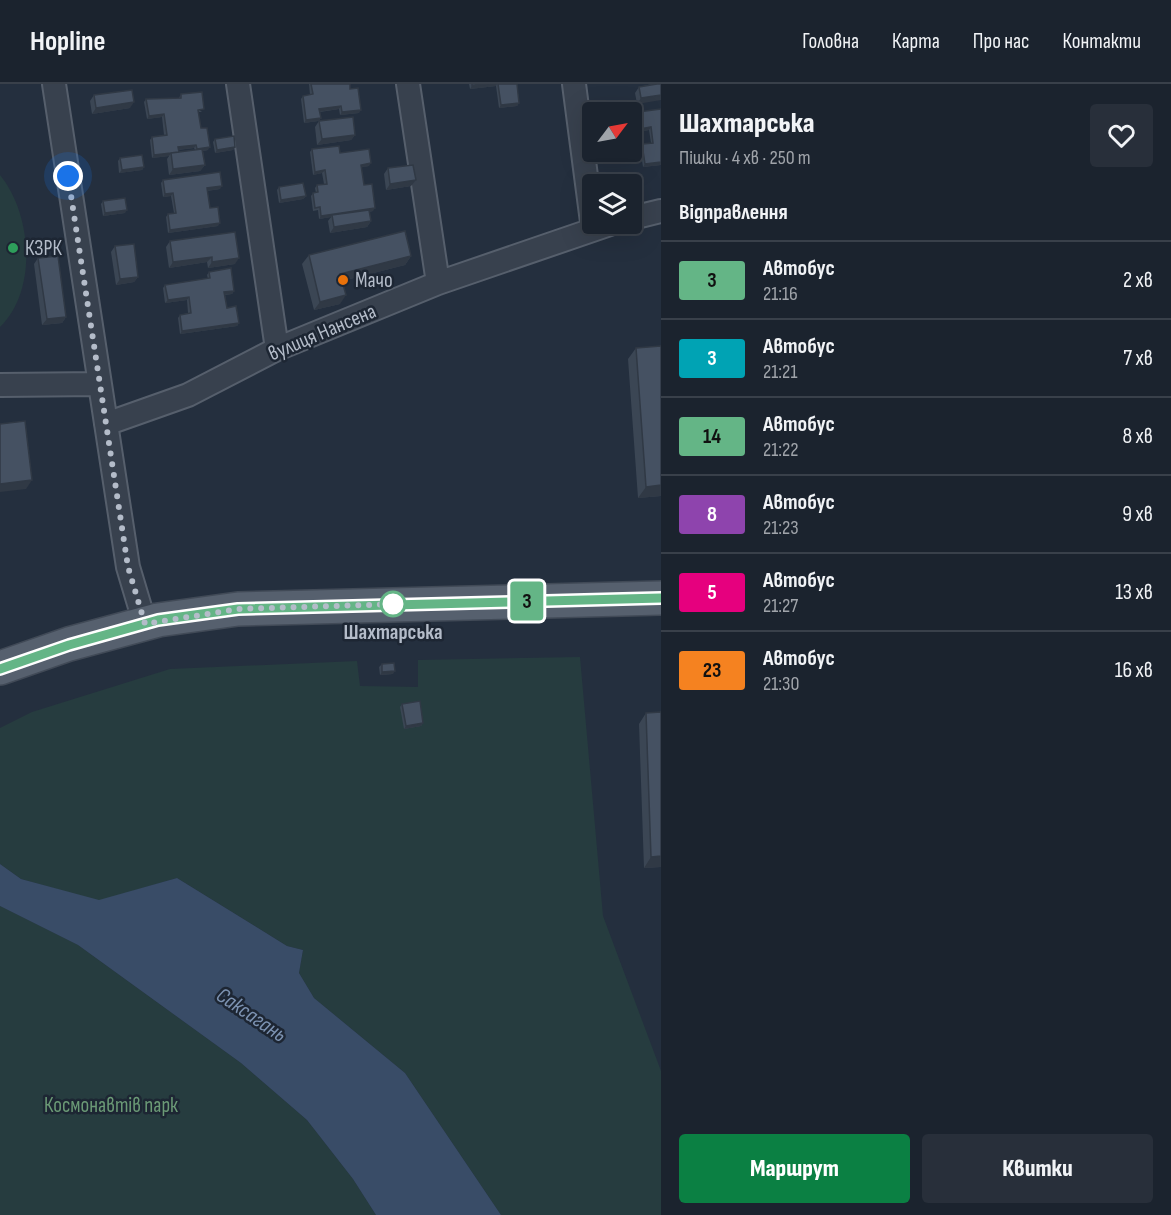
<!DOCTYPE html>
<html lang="uk">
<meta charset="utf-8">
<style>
body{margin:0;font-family:"Sofia Sans Condensed",sans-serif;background:#282f3a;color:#f1f3f6;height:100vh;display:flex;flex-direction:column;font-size:22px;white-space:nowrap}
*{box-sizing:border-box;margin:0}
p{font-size:20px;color:#a0a4aa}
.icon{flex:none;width:33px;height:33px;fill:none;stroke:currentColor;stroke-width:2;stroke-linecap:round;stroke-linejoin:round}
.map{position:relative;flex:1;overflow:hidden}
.side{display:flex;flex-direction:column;background:#1b232e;width:510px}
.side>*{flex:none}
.badge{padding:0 12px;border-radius:4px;font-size:21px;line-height:39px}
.needle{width:39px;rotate:58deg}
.controls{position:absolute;left:582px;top:18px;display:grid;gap:12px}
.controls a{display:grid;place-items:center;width:60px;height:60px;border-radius:6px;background:#1b232e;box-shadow:0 6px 24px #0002,0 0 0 2px #39404a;font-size:30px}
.you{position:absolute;width:30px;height:30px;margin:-15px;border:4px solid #fff;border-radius:50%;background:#1a73e8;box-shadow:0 0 0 9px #1a73e833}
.map>.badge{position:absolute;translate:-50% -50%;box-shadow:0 0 0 3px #fff}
h2{padding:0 18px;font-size:22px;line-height:54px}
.round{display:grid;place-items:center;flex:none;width:63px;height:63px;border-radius:6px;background:#282f3a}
.summary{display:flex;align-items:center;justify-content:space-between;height:102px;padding:0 18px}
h1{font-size:28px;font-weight:800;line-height:45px}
.button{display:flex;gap:12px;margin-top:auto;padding:12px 18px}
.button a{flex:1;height:69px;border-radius:6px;background:#0b8043;color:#fff;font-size:24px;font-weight:800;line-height:69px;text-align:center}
.button a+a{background:#282f3a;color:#f1f3f6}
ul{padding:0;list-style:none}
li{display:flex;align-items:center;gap:18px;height:78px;padding:0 18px;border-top:2px solid #39404a}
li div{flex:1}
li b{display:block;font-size:22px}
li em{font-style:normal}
li .badge{min-width:66px;font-weight:700;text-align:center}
header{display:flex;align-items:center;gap:36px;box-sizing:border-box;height:84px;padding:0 30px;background:#1b232e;border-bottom:2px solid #39404a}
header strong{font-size:28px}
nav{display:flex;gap:33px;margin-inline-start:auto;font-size:21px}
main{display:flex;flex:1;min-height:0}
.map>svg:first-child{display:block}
.green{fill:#263c3f}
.water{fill:#394c67}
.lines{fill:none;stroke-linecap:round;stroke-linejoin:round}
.street-casing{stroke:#565f6c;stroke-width:26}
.primary-casing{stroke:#414a57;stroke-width:36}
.street{stroke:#38414e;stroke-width:22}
.primary{stroke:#56606e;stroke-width:33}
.wall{fill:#3b4654;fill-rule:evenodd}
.shaded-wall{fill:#303945}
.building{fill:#455162;stroke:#303945;stroke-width:1.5}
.line-casing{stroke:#fff;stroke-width:14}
.line{stroke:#64b586;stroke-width:9}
.walk{stroke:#b4bcc9;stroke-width:6;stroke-dasharray:0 10.8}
.leisure-dot{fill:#2e9e5b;stroke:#1d2633;stroke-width:2}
.food-dot{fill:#e8710a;stroke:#1d2633;stroke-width:2}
.stop-dot{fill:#fff;stroke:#64b586;stroke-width:3}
.labels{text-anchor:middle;stroke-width:5;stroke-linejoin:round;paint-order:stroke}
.poi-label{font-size:21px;fill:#b4bcc9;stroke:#1d2633;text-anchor:start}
.street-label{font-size:21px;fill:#b4bcc9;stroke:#1d2633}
.stop-label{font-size:21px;font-weight:bold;fill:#b4bcc9;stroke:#1d2633}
.park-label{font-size:21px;fill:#6b9a76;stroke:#1d2633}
.water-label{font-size:22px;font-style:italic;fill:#7c92b1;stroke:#1d2633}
</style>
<header>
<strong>Hopline</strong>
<nav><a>Головна</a><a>Карта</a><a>Про нас</a><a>Контакти</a></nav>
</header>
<main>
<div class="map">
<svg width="661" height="1131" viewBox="0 0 661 1131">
<rect width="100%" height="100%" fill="#242f3e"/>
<!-- green -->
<path class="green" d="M0 91C32 130 38 206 0 243Z
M580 573 603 832 661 987V1131H501L405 989 314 914 299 889 303 866 287 862 177 794 99 817 21 795 0 780V644L32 628 170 585 357 577 360 602 418 603V576Z
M0 822 78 861 241 979 307 1036 353 1095 376 1131H0Z"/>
<!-- water -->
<path class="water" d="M0 780 21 795 99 816 177 794 287 862 303 866 299 889 314 914 405 989 501 1131H376L353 1095 307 1036 241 979 78 861 0 822Z"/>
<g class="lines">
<!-- street casing -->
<g class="street-casing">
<path id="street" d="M54 0 128 483 145 540
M238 0 277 265
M408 0 438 199
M574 0 592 138
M632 134 661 127
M0 301 99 300
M106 340 188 311 277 265 438 199 610 140"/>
</g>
<!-- primary casing -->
<g class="primary-casing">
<path id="primary" d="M0 584 69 560 158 536 238 525 661 514"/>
</g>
<!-- street -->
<use href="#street" class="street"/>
<!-- primary -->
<use href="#primary" class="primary"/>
</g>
<!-- wall -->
<path class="wall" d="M309 0H350V5L359 29 340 31 339 25 320 28 321 34 318 37 304 39 301 15 303 12 310 11Z
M469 0H517L519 19 517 22 499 24 496 2 470 5Z
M652 0H661L637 20 635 9 639 3Z
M181 10 202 28H198L201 44 208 66 203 67 205 81 200 87 169 91 167 75 169 72 152 74 150 56 152 53 164 51 162 33 147 35 144 18 146 15 179 14ZM194 64 195 66 178 68V66Z
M94 11 130 24 92 30 90 17Z
M661 25V81L643 83 640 63 642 60 651 59 649 46 638 48 636 31 638 28Z
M319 37 355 51 351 56 317 61 315 43Z
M215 55 235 63 233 66 215 69 213 58Z
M312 65 340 69 369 82 361 83 364 101 373 127 369 128 371 137 367 143 330 149 328 137 331 133 319 135 318 126 313 127 311 112 313 109H316L315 104 317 101 324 100 322 89 313 91 310 68Z
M120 74 144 83 142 86 119 89 118 77Z
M388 84 411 102 386 106 384 90Z
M163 96 220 105 207 107 210 124 218 142 168 149 166 133 168 130 174 129 171 112 163 113 161 99Z
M279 103 306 112 303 115 279 119 277 106Z
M103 117 125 129 103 132 101 120Z
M170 157 235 180 208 184 207 178 169 184 166 163Z
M115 162 138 193 134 198 116 201 111 168Z
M309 171 411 172 405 181 342 197 340 220 314 226 302 180Z
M38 174 66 233 62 239 42 241 34 180Z
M209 188 234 207 232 210 225 211 227 224 239 239 237 242 180 250 178 234 180 231 188 229 187 216 165 219 163 204 165 201 208 195 207 191Z
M636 264 661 412 638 414 628 275Z
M382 580 393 590 380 591 379 583Z
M402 620 423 639 421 642 404 645 400 623Z
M646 629 661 783 644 784 639 640Z"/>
<!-- shaded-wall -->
<path class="shaded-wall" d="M488 0H497L496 2 470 5 472 2Z
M661 11V16L637 20 641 14Z
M134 18 130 24 92 30 96 24Z
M519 19 517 22 499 24 501 21Z
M341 22 339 25 317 28 319 25Z
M361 26 359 29 340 31 342 28Z
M164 30 162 33 147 35 149 32Z
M321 34 318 37 304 39 306 36Z
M651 43 649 46 638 48 640 45Z
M355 51 351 56 317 61 322 55Z
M196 61 194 64 176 66 178 63Z
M210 63 208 66 195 68 197 65Z
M235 63 233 66 215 69 217 66Z
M179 68 171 69 169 72 152 74 154 71Z
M661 78V81L643 83 645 80Z
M371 79 369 82 359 84 361 81Z
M205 81 200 87 169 91 173 85Z
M144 83 142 86 119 89 122 86Z
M325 86 322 89 313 91 315 88Z
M416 96 411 102 386 106 390 100Z
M222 102 220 105 205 107 207 104Z
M173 109 171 112 163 113 165 110Z
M306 112 303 115 279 119 281 116Z
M375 124 373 127 333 133 332 131 331 133 319 135 321 132Z
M127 126 125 129 103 132 105 129Z
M371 137 367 143 330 149 334 143Z
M220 139 218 142 168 149 170 146Z
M411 172 405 181 334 199 340 190Z
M212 173 207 178 169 184 173 178Z
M239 174 235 180 208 184 212 178Z
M138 193 134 198 116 201 120 195Z
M234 207 232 210 222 211 224 208Z
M346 211 340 220 314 226 320 218Z
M189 213 187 216 165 219 168 216Z
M66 233 62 239 42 241 47 235Z
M239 239 237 242 180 250 182 247Z
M32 396 26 405 0 408V400Z
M661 401V412L638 414 646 403Z
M395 587 393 590 380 591 382 588Z
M423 639 421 642 404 645 406 642Z
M661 772V783L644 784 651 773Z"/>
<!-- building -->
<path class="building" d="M311 0H350V5L358 4 361 26 342 28 341 22 319 25 321 34 306 36 303 12 313 10Z
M472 0H488L472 2Z
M498 0H517L519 19 501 21Z
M657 0H661V11L641 14 639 3Z
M132 6 134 18 96 24 94 11Z
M202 8 204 25 198 26 201 44H207L210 63 197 65 196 61 178 63 179 68 154 71 152 53 167 51 164 30 149 32 146 15 181 14V10Z
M661 25V78L645 80 642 60 653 59 651 43 640 45 638 28Z
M353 33 355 51 322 55 319 37Z
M234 52 235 63 217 66 215 55Z
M339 62 340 69 369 65 371 79 361 81 364 101 372 100 375 124 321 132 320 123 315 124 313 109 318 108 317 101 327 100 325 86 315 88 312 65Z
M202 65 205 81 173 85 171 69Z
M142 71 144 83 122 86 120 74Z
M413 81 416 96 390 100 388 84Z
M220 88 222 102 207 104 210 124 218 123 220 139 170 146 168 130 176 129 173 109 165 110 163 96Z
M303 99 306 112 281 116 279 103Z
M125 114 127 126 105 129 103 117Z
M369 126 371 137 334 143 332 131Z
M405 147 411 172 340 190 346 211 320 218 309 171Z
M235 148 239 174 212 178V173L173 178 170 157Z
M134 160 138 193 120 195 115 162Z
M58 172 66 233 47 235 38 174Z
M231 184 234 207 224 208 227 224 236 222 239 239 182 247 180 231 191 229 189 213 168 216 165 201 210 194 209 188Z
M661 262V401L646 403 636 264Z
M25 337 32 396 0 400V340Z
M394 579 395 587 382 588V580Z
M420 617 423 639 406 642 402 620Z
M661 628V772L651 773 646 629Z"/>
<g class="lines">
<!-- line casing -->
<g class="line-casing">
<path id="line" d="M0 585 69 561 158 536 238 525 661 514"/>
</g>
<!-- line -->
<use href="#line" class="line"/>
<!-- walk -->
<path class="walk" d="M68 92 128 483 145 540 238 525 399 520H393"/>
</g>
<!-- markers -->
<circle class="leisure-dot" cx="13" cy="164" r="6"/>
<circle class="food-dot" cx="343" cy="196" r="6"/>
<circle class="stop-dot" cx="393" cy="520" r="12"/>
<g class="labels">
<!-- poi labels -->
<g class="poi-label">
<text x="25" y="171">КЗРК</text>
<text x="355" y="203">Мачо</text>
</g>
<!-- street labels -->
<g class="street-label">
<text transform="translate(322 248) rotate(-23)" y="7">вулиця Нансена</text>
</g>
<!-- stop labels -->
<g class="stop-label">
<text x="393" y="555">Шахтарська</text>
</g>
<!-- park labels -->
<g class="park-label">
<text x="111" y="1028">Космонавтів парк</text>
</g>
<!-- water labels -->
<g class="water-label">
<text transform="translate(252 930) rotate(34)" y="8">Саксагань</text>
</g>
</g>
</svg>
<div class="controls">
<a><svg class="needle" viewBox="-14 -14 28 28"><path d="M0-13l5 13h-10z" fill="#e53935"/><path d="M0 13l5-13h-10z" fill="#a0a4aa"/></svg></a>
<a><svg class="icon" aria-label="layers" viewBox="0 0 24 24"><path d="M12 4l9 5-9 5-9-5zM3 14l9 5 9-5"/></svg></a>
</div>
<div class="you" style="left:68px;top:92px"></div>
<b class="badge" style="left:527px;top:517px;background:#64b586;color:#111">3</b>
</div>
<section class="side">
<div class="summary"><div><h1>Шахтарська</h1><p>Пішки · 4 хв · 250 m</p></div><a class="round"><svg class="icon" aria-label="heart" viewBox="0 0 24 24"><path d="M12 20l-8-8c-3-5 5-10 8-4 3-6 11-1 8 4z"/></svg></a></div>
<h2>Відправлення</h2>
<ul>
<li><span class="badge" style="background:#64b586;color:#111">3</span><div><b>Автобус</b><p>21:16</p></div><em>2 хв</em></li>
<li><span class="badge" style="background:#00a3b4;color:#fff">3</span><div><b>Автобус</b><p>21:21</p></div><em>7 хв</em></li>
<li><span class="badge" style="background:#64b586;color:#111">14</span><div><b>Автобус</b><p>21:22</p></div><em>8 хв</em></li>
<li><span class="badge" style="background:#8e44ad;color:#fff">8</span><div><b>Автобус</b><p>21:23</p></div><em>9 хв</em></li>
<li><span class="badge" style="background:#e6007e;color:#fff">5</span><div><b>Автобус</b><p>21:27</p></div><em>13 хв</em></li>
<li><span class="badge" style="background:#f58220;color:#111">23</span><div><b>Автобус</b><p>21:30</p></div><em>16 хв</em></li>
</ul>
<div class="button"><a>Маршрут</a><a>Квитки</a></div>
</section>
</main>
